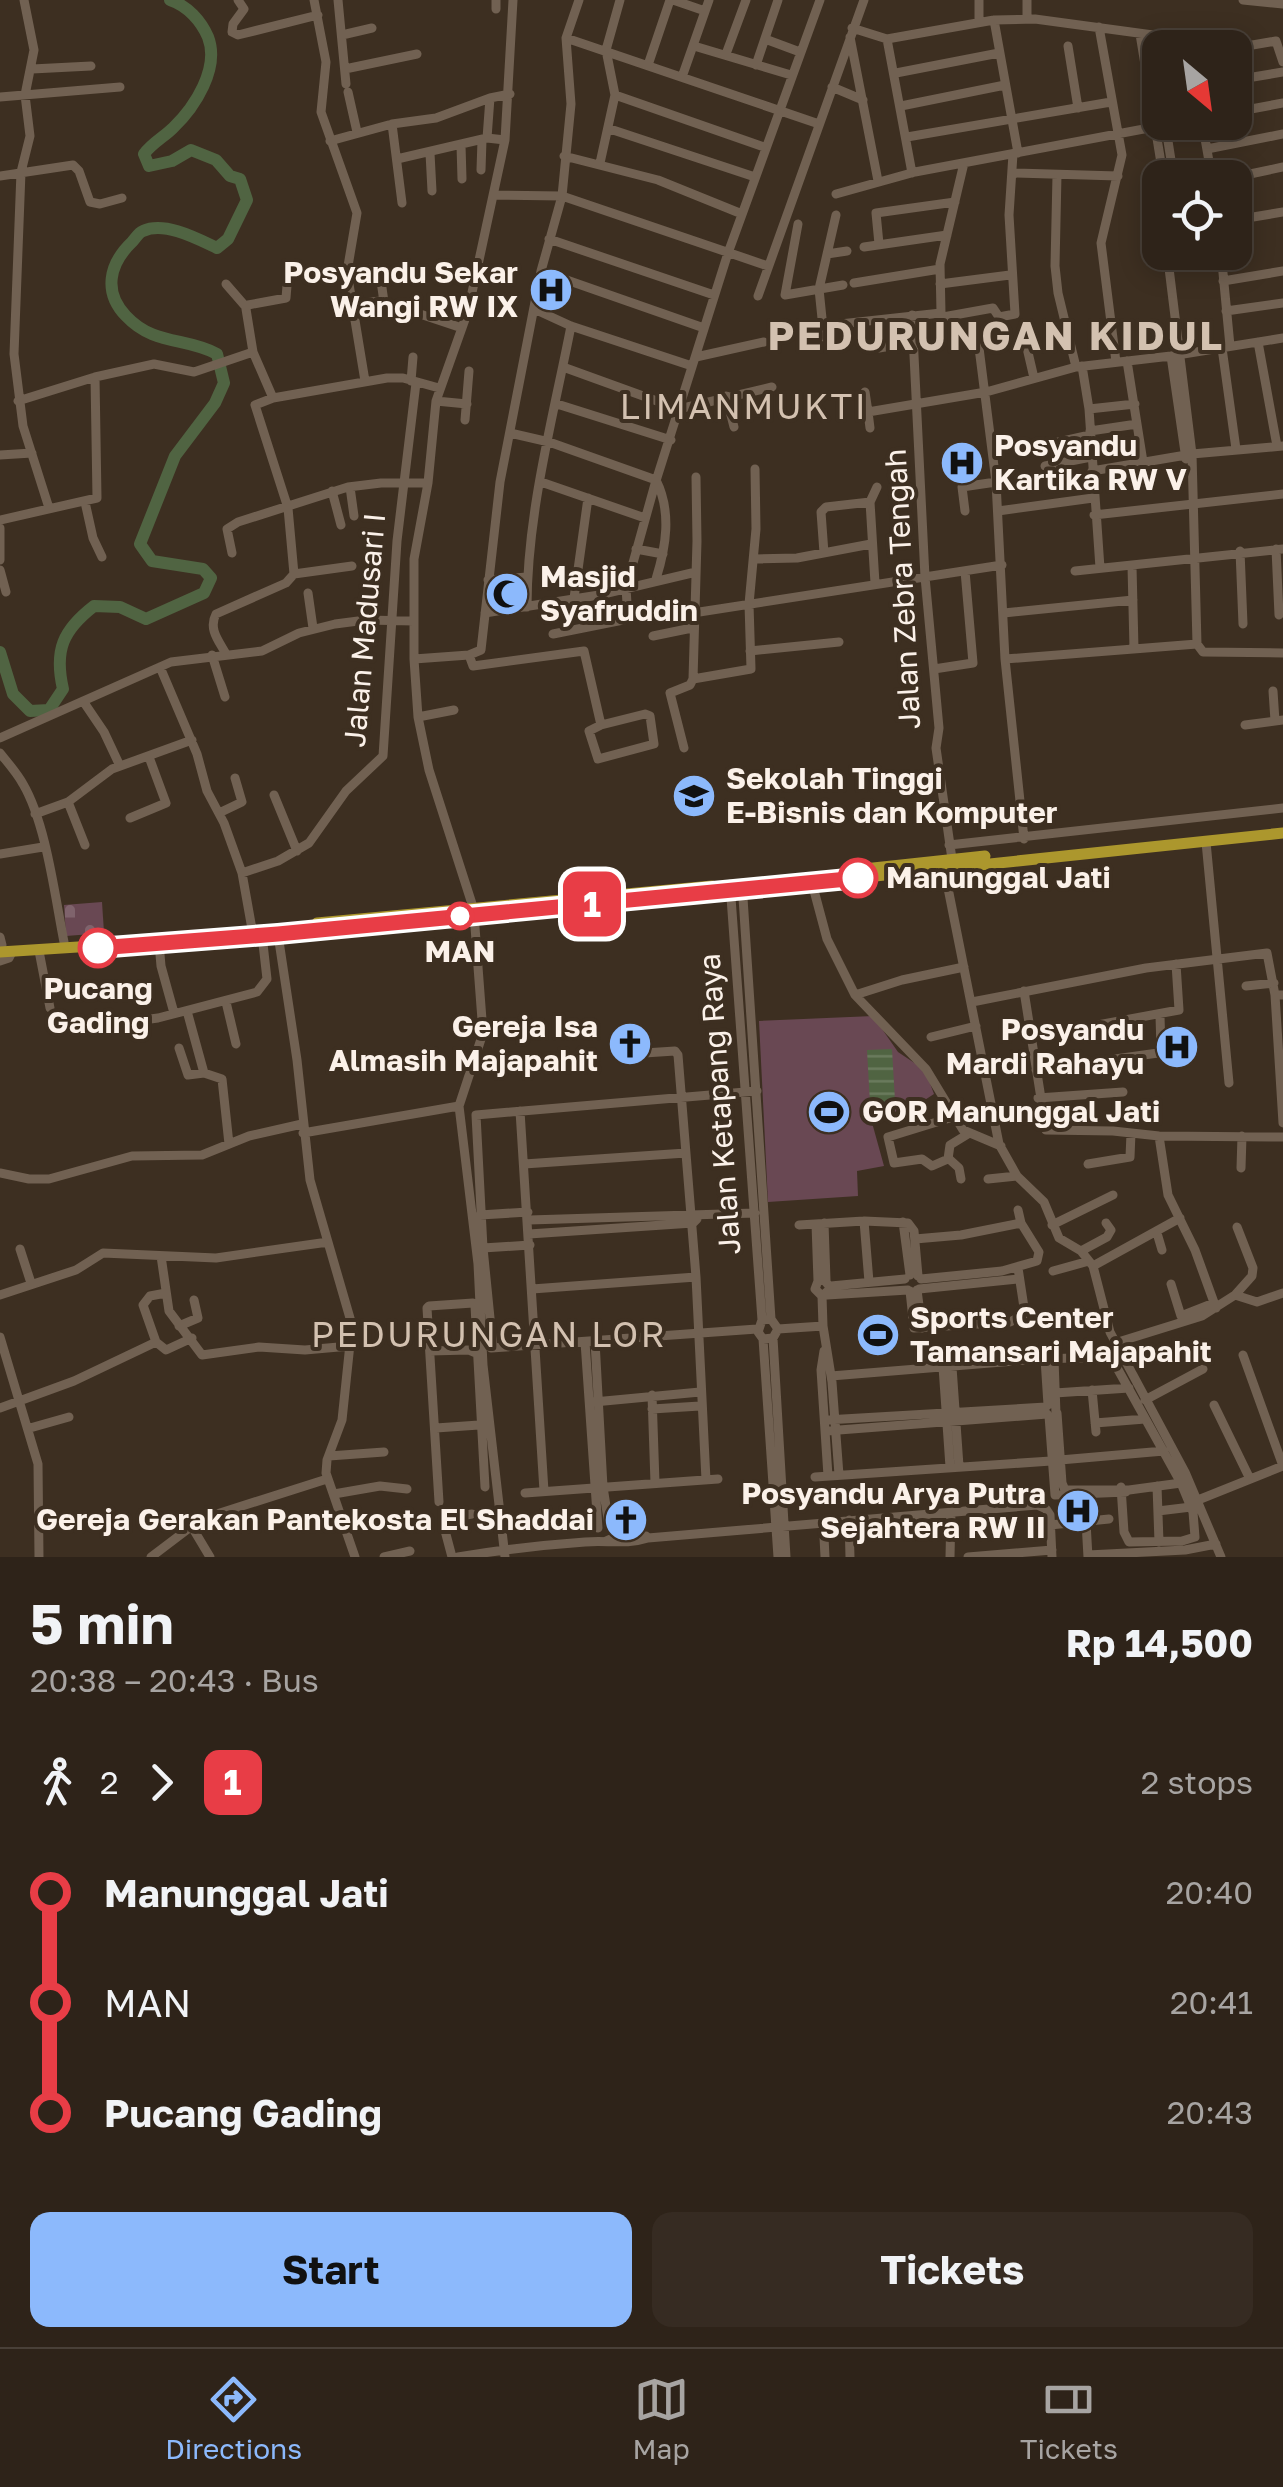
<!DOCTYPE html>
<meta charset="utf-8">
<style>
body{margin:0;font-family:"Golos Text",sans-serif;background:#362b22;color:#f1f3f6;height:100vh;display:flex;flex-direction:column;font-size:38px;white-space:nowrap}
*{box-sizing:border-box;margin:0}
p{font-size:32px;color:#a7a4a2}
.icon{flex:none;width:55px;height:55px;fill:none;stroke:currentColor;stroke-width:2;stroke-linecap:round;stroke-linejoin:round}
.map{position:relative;height:1557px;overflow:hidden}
.drawer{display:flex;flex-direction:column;background:#2e2319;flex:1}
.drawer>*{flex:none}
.badge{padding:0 20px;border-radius:15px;font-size:35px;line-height:65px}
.needle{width:65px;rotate:151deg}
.controls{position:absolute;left:1142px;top:30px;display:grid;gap:20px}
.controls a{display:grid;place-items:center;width:110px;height:110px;border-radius:20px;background:#2e2319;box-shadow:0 5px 25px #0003,0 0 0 2px #494038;font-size:50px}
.map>.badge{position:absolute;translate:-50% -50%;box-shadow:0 0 0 5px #fff}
.legs{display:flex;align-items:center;gap:15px;height:110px;padding:0 30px;font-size:32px}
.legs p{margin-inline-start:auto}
.headline{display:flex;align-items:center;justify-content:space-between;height:170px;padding:0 30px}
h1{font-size:55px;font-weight:700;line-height:75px}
.primary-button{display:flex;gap:20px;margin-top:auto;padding:20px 30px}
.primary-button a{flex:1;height:115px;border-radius:20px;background:#8cb9fc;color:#111;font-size:40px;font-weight:700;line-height:115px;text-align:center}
.primary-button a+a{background:#362b22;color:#f1f3f6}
ul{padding:0 30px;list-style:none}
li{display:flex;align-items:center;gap:35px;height:110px;font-size:38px}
li i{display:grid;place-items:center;width:15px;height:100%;margin:0 12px;background:currentColor}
li i::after{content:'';width:25px;height:25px;margin:-12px;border:8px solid;border-radius:50%;background:#2e2319}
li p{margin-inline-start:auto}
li:first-child i{background:linear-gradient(#0000 50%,currentColor 0)}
li:last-child i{background:linear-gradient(currentColor 50%,#0000 0)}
.tab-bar{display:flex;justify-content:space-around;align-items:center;height:140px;border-top:2px solid #494038;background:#2e2319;font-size:28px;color:#a7a4a2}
.tab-bar a{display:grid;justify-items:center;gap:5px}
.tab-bar .current{color:#8cb9fc}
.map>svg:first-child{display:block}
.cemetery{fill:url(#cemetery-stones)}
.garden{fill:#694853}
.water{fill:url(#water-rules)}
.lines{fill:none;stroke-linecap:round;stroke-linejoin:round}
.river{stroke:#506442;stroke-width:12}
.minor{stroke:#716152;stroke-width:9}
.major{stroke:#ac972d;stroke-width:11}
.line-1-casing{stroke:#fff;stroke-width:22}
.line-1{stroke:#e83d46;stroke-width:15}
.stop-1-dot{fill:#fff;stroke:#e83d46;stroke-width:5}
.labels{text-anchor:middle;stroke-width:8;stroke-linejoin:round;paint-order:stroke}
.poi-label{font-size:30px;font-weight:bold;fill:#fbf1e9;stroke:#3d2f21;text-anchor:end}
.street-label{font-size:30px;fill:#fbf1e9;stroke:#3d2f21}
.stop-label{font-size:30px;font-weight:bold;fill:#fbf1e9;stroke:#3d2f21}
.quarter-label{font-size:35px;letter-spacing:2.5px;fill:#d3c1b0;stroke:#3d2f21}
.district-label{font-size:40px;font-weight:bold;letter-spacing:2.5px;fill:#d3c1b0;stroke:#3d2f21}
</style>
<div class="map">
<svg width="1283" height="1557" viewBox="0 0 1283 1557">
<defs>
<pattern id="cemetery-stones" width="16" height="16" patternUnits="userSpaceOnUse" patternTransform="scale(2.5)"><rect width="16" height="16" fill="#694853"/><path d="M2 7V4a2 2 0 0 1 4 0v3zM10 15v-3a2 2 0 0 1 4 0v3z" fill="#7f636c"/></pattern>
<pattern id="water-rules" width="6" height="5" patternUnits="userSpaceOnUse" patternTransform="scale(2.5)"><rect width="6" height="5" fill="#506442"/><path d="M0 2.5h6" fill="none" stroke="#6a7b5d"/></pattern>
</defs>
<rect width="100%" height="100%" fill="#3d2f21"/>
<!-- cemetery -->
<path class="cemetery" d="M102 902 104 933 66 936 64 905Z"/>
<!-- garden -->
<path class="garden" d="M873 1016 898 1052 925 1070 934 1094 917 1105 871 1119 884 1166 857 1171 858 1196 768 1202 759 1021Z"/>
<!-- water -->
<path class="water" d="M892 1049 895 1101 870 1103 867 1050Z"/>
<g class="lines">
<!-- river -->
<path class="river" d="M0 652 13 694 30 711 49 710 63 689C54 650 63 630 94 606L120 607 146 619 204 593 211 578 203 569 152 561 140 544 175 456 215 403 224 383 217 354C186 337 154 346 126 316 103 292 109 264 132 242 136 238 138 233 143 231 165 221 198 239 217 248L228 239 247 200 240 179 230 176 216 160 191 150 172 161 149 166 144 154C152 143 164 137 173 128 195 107 220 68 208 37 201 21 188 6 170 0"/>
<!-- minor -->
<path class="minor" d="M24 0 34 50 25 95 30 136 21 172 14 354 23 426 49 508
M238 0 244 9 233 24 232 32 238 35 318 15
M314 0 326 62 321 112 357 213 347 272 365 381
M338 0 346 84
M496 0V9
M673 0 705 11
M1243 0 1283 4
M1027 19V0
M994 20 1018 153
M979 22V0
M1099 27 1122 155 1101 243 1116 362
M852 28 887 39 994 20 1035 19 1153 35 1175 48
M1140 34 1161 163 1169 176
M342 35 372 28
M1153 35 1160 88
M850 37 878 181
M566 38 819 124
M765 39 800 52
M887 39 912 173
M694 46 791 75
M1068 46 1078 108
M1235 48 1276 41 1283 62
M726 54 746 0
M648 65 670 0
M756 65 778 0
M32 69 91 66
M345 69 417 54
M896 73 999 53
M682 77 709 0
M1235 80 1283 72
M832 87 863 100
M348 92 357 132
M615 95 764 147
M0 97 120 87
M901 106 1005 85
M1235 112 1283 103
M1165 122 1171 160 1169 178
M1202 122 1212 178
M392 124 402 203
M610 129 755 177
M907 137 1111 102
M487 138 490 98
M330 141 392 124 436 118 490 98 510 94
M461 145 462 179
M1207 149 1283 134
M430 153 432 191
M564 156 658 180 742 214
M397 159 487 138 505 140
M600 163 615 95 606 50 620 0
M481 170 482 140
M1013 173 1118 176
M1057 175 1055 266 1058 293 1076 367
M0 176 73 165 79 171 90 202 100 204 122 198
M1231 178 1283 167
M836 194 915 172 1181 122
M493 195 562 196 768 266
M1235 220 1283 212
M798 224 785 295 843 285
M549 239 714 295
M879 244 876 213 955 202
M864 247 947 235
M1167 252 1192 454 1197 644
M1221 252 1230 346
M827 254 847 251
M541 271 704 328
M1223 281 1283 271
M854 283 940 269
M226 284 246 307
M940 284 1010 275
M758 296 864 0
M351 304 381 301 462 328
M534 309 571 326 692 366
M1226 311 1283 303
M941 313 940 264 964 163
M912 315 925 577 939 728 936 748 952 859
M822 326 941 313 943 317 993 308 999 317 1015 314 1009 215 1013 154
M824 338 819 289 836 215
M978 340 996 482 1005 659 1024 839
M1258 342 1277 446
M879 348 915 342
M1027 348 1034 378
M1222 348 1236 449
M1171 356 1186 459
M696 357 764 342
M1127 361 1143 462
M1082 366 1089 409 1100 568
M563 367 679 409
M411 381 413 357
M865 392 868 412 986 392 1076 367 1171 356 1283 338
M726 396 734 427
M273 398 253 352 246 309 248 305 286 298 288 273 372 269 380 274 384 302
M18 401 95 377 154 364 194 372 253 352
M436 401 467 404
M557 404 671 440
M679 409 772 387
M1089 409 1135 404
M868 412 870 428
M465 420 469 371
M1090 431 1137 424
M510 433 549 442 656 480C672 512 666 547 656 579
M992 448 1054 443 1090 435
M0 455 32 453
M1045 466 1091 457
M1092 471 1192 454 1283 446
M541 482 645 518
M350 487 354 516
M332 491 341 525
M85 502 93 538 102 557
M965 511 962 487 996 482
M998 511 1093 498
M1094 515 1283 494
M0 520 97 498 95 377
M0 528V560
M636 549 663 554
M1276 549 1279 615
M1240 551 1243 624
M232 553 227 529 238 522 348 487 381 483H428
M824 553 821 512 826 507 870 502
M754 559 797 558 871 544
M1132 566 1134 649
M0 570 6 592
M1075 571 1283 549
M294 574 352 566
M488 580 527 577
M875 583 870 502 877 487
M308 593 313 628
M574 598 588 498
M527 607C527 513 553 418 571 326
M485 613 599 595 696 572
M693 613 1002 565
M1004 613 1133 600
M628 619 626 588 655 484 728 253 820 0
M553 634 693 606
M653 636 692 628
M750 651 839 642
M226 654C219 641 208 629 216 614L286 583 294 574 288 508 255 405 273 398 387 378H403L439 388
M212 655 225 697
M469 655 473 666 584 651 601 725
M414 659 469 655 481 650 500 482 541 271 562 196 571 104 566 38 579 0
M1005 659 1197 644 1203 652 1283 653
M160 667 197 754 207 791 224 823 242 873 252 929
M934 669 973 663 965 571
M693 679 751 669 749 604 756 529 755 469
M1273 691 1275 721
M83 701 104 732 120 766
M645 714 650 716 654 744 598 759 589 731 601 725Z
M418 717 454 710
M1245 725 1283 720
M0 738 171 662 262 651 299 633 335 624 366 620 414 621
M684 748 670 693 690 685 693 679 697 541 696 477
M0 753C8 763 17 773 23 784 46 823 55 897 64 942
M274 795 297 851
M68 802 85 845
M219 813 242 802 235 778
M35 814 68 802 112 769 192 740
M130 818 166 803 149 757
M1206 842 1229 1083
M949 845 1283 808
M0 854 43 847
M944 868 999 1144 1017 1176 1044 1202 1059 1238 1081 1251 1093 1266 1110 1332 1185 1472 1221 1557
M242 873 278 861 309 843 346 791 383 756 397 541 416 383
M742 883 771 1319 778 1329 773 1338 763 1339 758 1332 762 1320 771 1319
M812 883 827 939 855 995 926 1069 963 1130 1001 1146
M730 884 762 1320
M473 907 429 770 418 717 414 659V559L428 483 436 401 468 311 505 140 513 0
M474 914 483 1033 459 1106 478 1264 483 1365 505 1557
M277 928 297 1060 310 1180 352 1325 342 1420 327 1460 326 1473 355 1557
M0 937 2 945
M159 943 161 966 174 1013
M39 951 50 1008
M0 961 9 958 12 952
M1246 986 1274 983
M1024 991 1046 1130 1113 1131 1159 1136 1283 1137
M855 995 902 980 964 967
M1275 995 1283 1123
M226 1002 236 1044
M972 1002 1146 968 1267 953 1275 995H1283
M120 1023 158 1018 257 992 267 979 262 935
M931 1037 976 1026
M1032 1037 1179 1010 1176 964
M179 1048 188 1075 204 1073 187 1011
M629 1054 675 1051 678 1055 696 1277 706 1480
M1036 1070 1158 1053 1161 1049 1160 1016
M204 1073 222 1079 229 1144
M1038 1098 1123 1092
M520 1111 544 1491
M953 1117 888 1137 894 1163 922 1159 932 1166 948 1159 950 1145 968 1134
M303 1133 459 1106
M1159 1136 1168 1195 1195 1250 1216 1308
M948 1158 959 1168 961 1179
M524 1164 686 1153
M1088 1164 1130 1157 1131 1133
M1241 1168 1242 1136
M0 1173 29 1179H49L132 1156 202 1155 249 1136 302 1124
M988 1179 1017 1176
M480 1215 528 1212
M529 1220 755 1213
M864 1221 869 1282
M903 1222 910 1275
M824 1223 826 1280
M816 1224 818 1281
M799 1225 864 1221 908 1223 914 1231 918 1276
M1052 1225 1113 1195
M1157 1233 1162 1250
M529 1234 693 1223 697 1219
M915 1239 961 1235 1021 1223
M483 1248 530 1245
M20 1249 31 1283
M1081 1251 1107 1237 1111 1230 1106 1223
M161 1256 169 1311 202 1355 259 1347 305 1350 350 1346
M1093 1266 1180 1218
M1053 1271 1089 1261
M921 1279 1002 1271 1037 1261 1039 1252 1021 1223 1018 1210
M1171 1284 1181 1316 1214 1303
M831 1286 905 1279
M532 1289 696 1277
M919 1289 1019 1279
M917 1290 922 1328
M910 1291 914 1328 1010 1322 1025 1314 1018 1268
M0 1295 76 1270 103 1253 216 1258 328 1242
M827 1295 908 1290
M1235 1295 1252 1276 1253 1268 1237 1227
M179 1326 198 1318 194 1300
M823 1326 832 1382 839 1475
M778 1329 823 1326 822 1296 815 1289 818 1281 824 1280 831 1288 822 1296
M0 1337 38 1464 39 1557
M773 1338 786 1557
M763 1339 778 1557
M595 1341 603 1487 609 1525
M156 1342 143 1305 150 1296 166 1293
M585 1342 598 1528
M1115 1343 1202 1316 1235 1295 1257 1302 1283 1293
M491 1348 757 1329
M493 1348 483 1248 476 1115 757 1091
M430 1351 469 1350 476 1353
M824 1351 821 1370 828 1476
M1243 1355 1283 1466
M1045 1359 1048 1405
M1054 1359 1056 1414
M943 1367 950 1467
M952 1367 959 1466
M831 1376 1038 1359 1111 1357 1181 1483 1193 1512 1195 1537 1182 1541 1129 1542 1124 1532 1121 1487
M1092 1390 1096 1432
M1055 1393 1129 1388
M652 1395 655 1483
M1145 1400 1203 1369
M594 1402 700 1392
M1214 1405 1250 1479
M0 1408 74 1381 156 1342 166 1350 192 1338
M652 1409 700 1406
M1057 1413 1062 1483 1065 1490H1129L1181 1483
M1049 1416 1055 1495 1126 1492
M826 1420 1046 1407
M1095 1423 1145 1419
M30 1428 69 1417
M436 1428 479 1425
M826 1431 1047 1414
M329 1456 384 1452
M1060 1460 1164 1451
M815 1477 1051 1461
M1157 1486 1159 1542
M525 1493 718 1479
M334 1494 380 1486 407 1489
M1198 1500 1283 1466
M439 1502 427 1308 429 1306 473 1303 475 1306 485 1487
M1158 1511 1191 1507
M849 1520 850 1557
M1086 1522 1088 1557
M1050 1525 1109 1519
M192 1527 210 1557
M824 1537 825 1557
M606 1541 617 1536H646
M1088 1555 1185 1550 1216 1544
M151 1557 188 1529 220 1513 327 1479
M384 1557 410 1551
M452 1557 443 1523 449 1518 472 1514
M458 1557C500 1550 542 1545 585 1542 607 1540 626 1545 648 1538L1037 1505 1046 1509 1050 1515 1052 1557
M950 1557 951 1511
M968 1557 1052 1550"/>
<!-- major -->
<path class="major" d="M864 869 985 856
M317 923 712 886
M0 952 278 934 685 896 1283 833"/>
</g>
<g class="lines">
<!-- line-1 casing -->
<g class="line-1-casing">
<path id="line-1" d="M98 948 278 934 858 878"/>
</g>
<!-- line-1 -->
<use href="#line-1" class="line-1"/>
</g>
<!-- icons -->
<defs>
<g id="hospital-disc" transform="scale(2.25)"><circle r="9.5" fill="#8cb9fc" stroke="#3d2f21"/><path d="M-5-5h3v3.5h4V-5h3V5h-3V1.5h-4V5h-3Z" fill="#111"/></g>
<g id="mosque-disc" transform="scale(2.25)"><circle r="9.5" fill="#8cb9fc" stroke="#3d2f21"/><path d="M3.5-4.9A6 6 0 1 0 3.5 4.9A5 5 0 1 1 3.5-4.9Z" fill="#111"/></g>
<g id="university-disc" transform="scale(2.25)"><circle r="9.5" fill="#8cb9fc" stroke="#3d2f21"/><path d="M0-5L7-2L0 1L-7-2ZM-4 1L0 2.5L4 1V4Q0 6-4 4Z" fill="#111"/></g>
<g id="church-disc" transform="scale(2.25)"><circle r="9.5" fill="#8cb9fc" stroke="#3d2f21"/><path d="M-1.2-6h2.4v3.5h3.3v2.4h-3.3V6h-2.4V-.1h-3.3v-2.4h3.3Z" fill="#111"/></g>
<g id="stadium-disc" transform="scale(2.25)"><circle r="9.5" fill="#8cb9fc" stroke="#3d2f21"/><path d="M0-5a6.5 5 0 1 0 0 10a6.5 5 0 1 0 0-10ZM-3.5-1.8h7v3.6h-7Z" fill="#111"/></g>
</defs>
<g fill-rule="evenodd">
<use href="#hospital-disc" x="551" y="290"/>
<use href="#hospital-disc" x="962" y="463"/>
<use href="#mosque-disc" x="507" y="594"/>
<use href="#university-disc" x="694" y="796"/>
<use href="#church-disc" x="630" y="1044"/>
<use href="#hospital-disc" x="1177" y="1047"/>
<use href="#stadium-disc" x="829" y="1112"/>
<use href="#stadium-disc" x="878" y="1335"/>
<use href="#hospital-disc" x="1078" y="1511"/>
<use href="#church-disc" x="626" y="1520"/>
</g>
<!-- markers -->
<g class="stop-1-dot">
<circle cx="858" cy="878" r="18"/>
<circle cx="460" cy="916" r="12"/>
<circle cx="98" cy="948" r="18"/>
</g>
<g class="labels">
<!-- poi labels -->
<g class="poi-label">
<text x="518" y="283">Posyandu Sekar<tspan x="518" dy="34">Wangi RW IX</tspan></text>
<text x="994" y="456" text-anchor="start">Posyandu<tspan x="994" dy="34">Kartika RW V</tspan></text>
<text x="540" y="587" text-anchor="start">Masjid<tspan x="540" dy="34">Syafruddin</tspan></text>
<text x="726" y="789" text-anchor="start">Sekolah Tinggi<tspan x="726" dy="34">E-Bisnis dan Komputer</tspan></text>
<text x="598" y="1037">Gereja Isa<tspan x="598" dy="34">Almasih Majapahit</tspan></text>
<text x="1144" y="1040">Posyandu<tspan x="1144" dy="34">Mardi Rahayu</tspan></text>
<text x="862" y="1122" text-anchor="start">GOR Manunggal Jati</text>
<text x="910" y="1328" text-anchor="start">Sports Center<tspan x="910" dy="34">Tamansari Majapahit</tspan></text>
<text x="1046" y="1504">Posyandu Arya Putra<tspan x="1046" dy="34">Sejahtera RW II</tspan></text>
<text x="594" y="1530">Gereja Gerakan Pantekosta El Shaddai</text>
</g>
<!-- street labels -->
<g class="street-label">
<text transform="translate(903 589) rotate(-93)" y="10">Jalan Zebra Tengah</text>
<text transform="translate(365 630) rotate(-85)" y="10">Jalan Madusari I</text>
<text transform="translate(720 1104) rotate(-94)" y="10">Jalan Ketapang Raya</text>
</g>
<!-- stop labels -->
<g class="stop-label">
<text x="886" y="888" text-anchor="start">Manunggal Jati</text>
<text x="460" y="962">MAN</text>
<text x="98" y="999">Pucang<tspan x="98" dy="34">Gading</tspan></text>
</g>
<!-- quarter labels -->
<g class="quarter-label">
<text x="744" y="419">LIMANMUKTI</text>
<text x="489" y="1347">PEDURUNGAN LOR</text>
</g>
<!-- district labels -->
<g class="district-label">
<text x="996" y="350">PEDURUNGAN KIDUL</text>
</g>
</g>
</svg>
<div class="controls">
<a><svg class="needle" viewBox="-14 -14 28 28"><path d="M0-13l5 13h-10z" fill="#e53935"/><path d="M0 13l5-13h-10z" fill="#a7a4a2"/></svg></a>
<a><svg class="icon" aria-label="locate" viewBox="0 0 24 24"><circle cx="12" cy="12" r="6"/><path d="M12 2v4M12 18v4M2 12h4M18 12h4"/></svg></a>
</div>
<b class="badge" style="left:592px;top:904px;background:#e83d46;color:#fff">1</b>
</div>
<section class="drawer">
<div class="headline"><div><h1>5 min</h1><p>20:38 – 20:43 · Bus</p></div><b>Rp 14,500</b></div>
<div class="legs"><svg class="icon" aria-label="walk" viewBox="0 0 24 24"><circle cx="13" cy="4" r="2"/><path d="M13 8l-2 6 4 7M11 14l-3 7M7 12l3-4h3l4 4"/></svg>2<svg class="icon" aria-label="forward" viewBox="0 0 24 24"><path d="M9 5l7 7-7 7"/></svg><b class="badge" style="background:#e83d46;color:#fff">1</b><p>2 stops</p></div>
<ul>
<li><i style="color:#e83d46"></i><b>Manunggal Jati</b><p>20:40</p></li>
<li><i style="color:#e83d46"></i><span>MAN</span><p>20:41</p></li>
<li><i style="color:#e83d46"></i><b>Pucang Gading</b><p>20:43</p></li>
</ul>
<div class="primary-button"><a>Start</a><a>Tickets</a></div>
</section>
<nav class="tab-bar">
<a class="current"><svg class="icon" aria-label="directions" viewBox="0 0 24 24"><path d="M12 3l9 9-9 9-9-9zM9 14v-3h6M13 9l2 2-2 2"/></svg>Directions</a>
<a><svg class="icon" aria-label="map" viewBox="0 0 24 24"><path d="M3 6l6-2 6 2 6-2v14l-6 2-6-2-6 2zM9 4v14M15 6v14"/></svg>Map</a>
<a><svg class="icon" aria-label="tickets" viewBox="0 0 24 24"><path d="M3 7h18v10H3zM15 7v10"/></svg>Tickets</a>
</nav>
